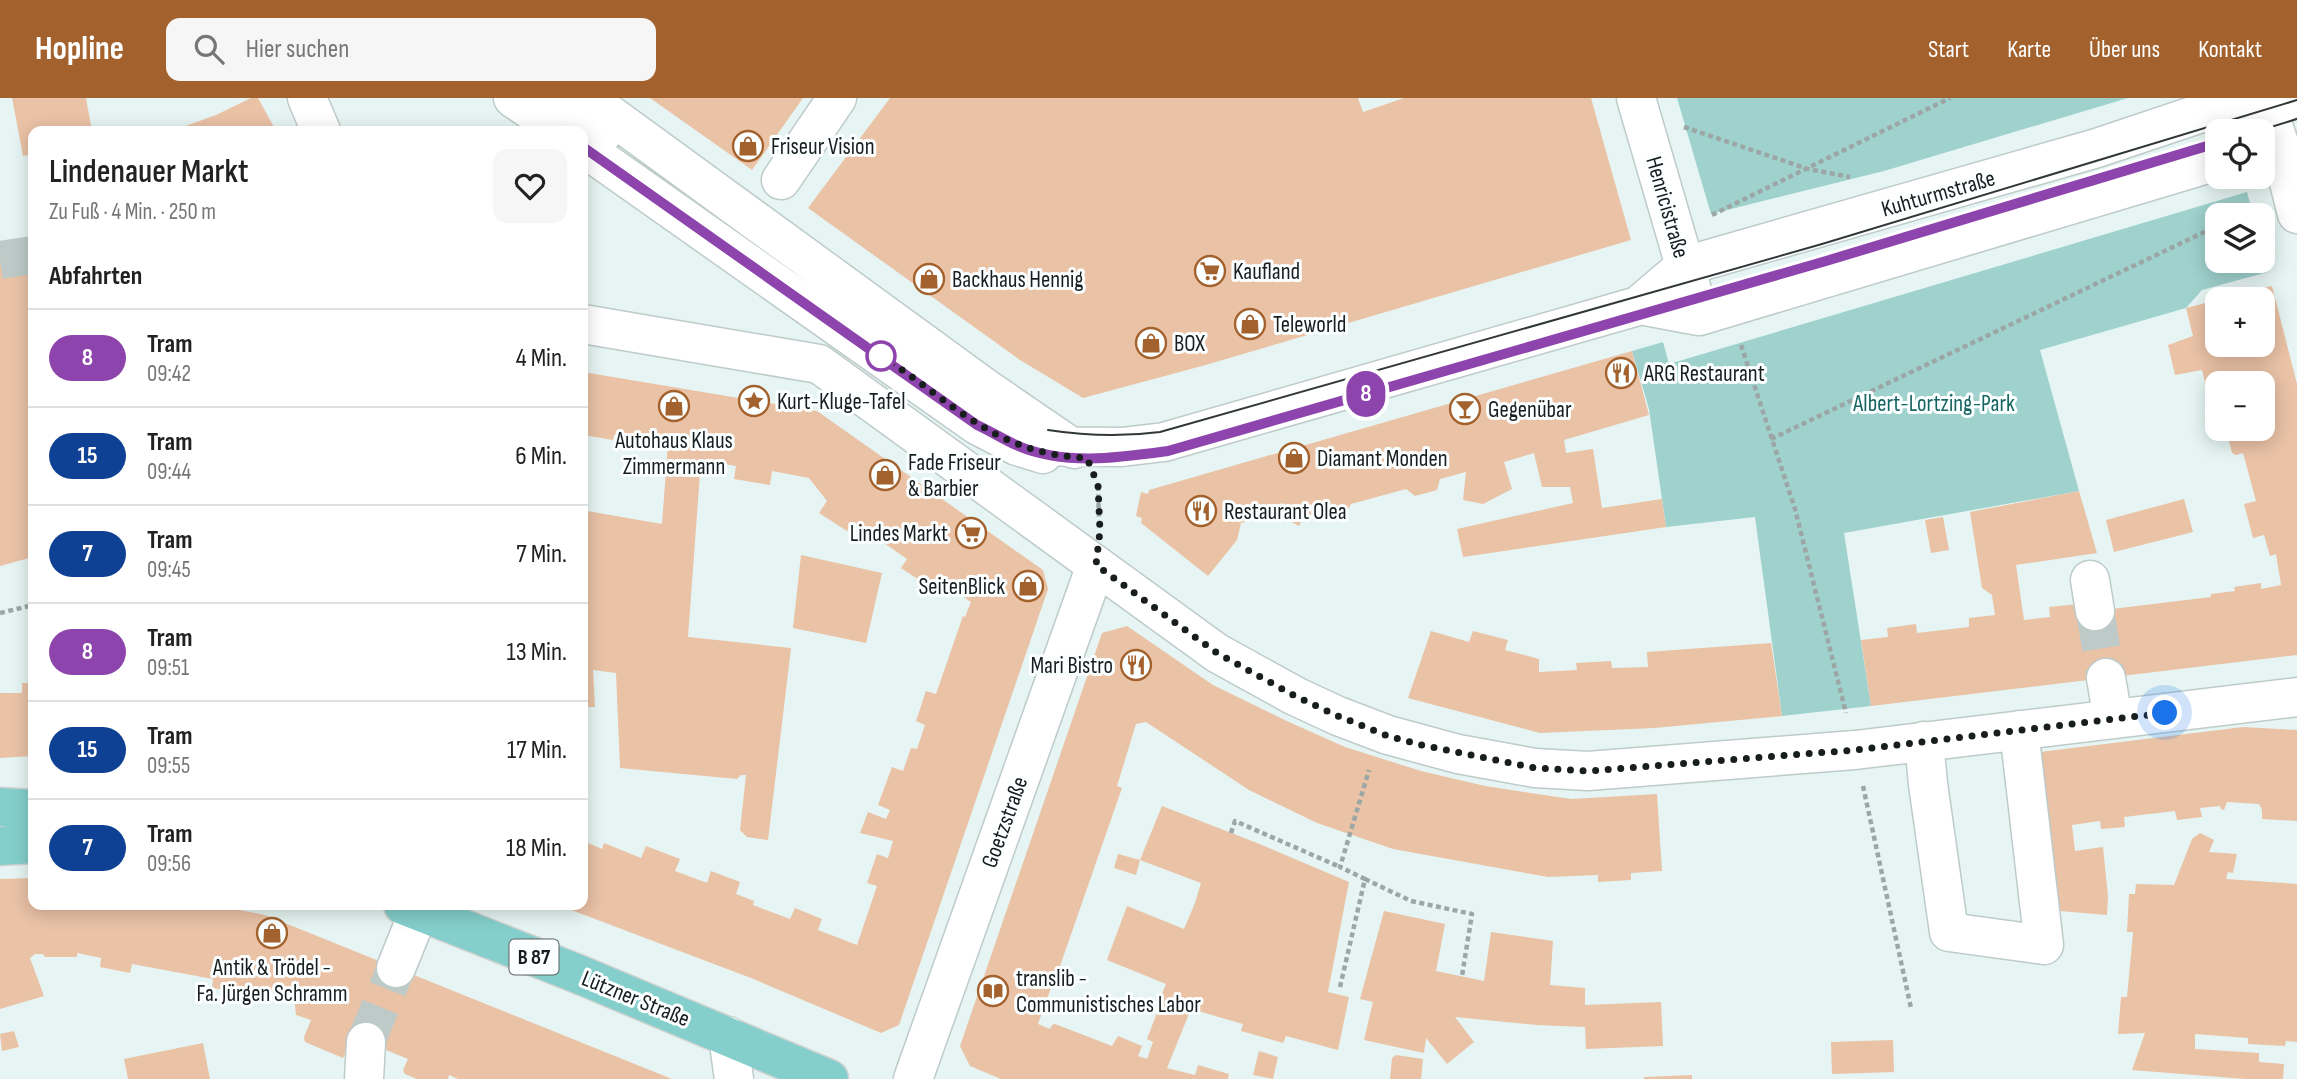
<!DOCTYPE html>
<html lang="de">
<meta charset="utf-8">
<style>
body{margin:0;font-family:"Sofia Sans Condensed",sans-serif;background:#f6f6f6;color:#222;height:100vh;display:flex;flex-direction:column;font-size:26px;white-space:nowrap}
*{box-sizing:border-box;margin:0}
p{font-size:23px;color:#767676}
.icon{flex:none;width:38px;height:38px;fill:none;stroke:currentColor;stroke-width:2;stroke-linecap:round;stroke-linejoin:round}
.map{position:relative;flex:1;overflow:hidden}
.sheet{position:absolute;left:28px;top:28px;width:560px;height:784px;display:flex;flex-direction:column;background:#fff;border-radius:14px;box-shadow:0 4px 18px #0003}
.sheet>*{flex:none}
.badge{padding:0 14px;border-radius:23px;font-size:24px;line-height:46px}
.fabs{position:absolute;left:2205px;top:21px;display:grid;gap:14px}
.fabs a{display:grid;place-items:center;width:70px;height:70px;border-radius:14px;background:#fff;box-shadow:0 4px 18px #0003;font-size:35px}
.you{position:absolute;width:35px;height:35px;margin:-18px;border:5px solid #fff;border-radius:50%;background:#1a73e8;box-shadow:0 0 0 10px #1a73e833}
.map>.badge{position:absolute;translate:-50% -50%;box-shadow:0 0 0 4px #fff}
h2{padding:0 21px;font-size:26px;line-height:63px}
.round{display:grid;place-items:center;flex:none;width:74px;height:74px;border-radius:14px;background:#f6f6f6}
.overview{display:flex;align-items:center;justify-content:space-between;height:119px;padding:0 21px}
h1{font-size:33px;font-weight:600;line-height:52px}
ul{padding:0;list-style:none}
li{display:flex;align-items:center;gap:21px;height:98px;padding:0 21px;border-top:2px solid #e0e0e0}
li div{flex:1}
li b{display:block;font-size:26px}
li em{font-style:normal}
li .badge{min-width:77px;font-weight:700;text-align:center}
header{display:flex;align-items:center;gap:42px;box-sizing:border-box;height:98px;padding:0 35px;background:#a3622d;color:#fff}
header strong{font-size:33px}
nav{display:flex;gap:38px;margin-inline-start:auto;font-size:24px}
.search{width:490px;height:63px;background:#f6f6f6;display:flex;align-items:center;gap:18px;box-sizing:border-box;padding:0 24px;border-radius:14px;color:#767676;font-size:26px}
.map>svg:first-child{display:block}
.green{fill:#9fd1cd}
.building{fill:#eac2a6}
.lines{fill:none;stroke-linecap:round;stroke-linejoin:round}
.minor-tunnel{stroke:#bdcac8;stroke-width:38;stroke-dasharray:38 19;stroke-linecap:butt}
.minor-casing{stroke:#bdcbc9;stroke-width:41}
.major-casing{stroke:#d1d2d2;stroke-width:41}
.path{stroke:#9ba6a5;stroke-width:4.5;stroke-dasharray:5 3.5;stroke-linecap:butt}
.minor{stroke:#fff;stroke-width:38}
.major{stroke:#84cfcb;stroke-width:38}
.tram{stroke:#313837;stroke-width:2}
.line-casing{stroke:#fff;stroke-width:16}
.line{stroke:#8e44ad;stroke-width:10}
.walk{stroke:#181d1d;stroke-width:7;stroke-dasharray:0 12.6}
.stop-dot{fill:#fff;stroke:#8e44ad;stroke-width:3.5}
.labels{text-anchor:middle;stroke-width:6;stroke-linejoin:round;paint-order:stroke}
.shield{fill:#fcffff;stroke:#5c6161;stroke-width:2}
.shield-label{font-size:21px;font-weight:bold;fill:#181d1d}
.poi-label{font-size:23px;fill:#181d1d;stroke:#fcffff;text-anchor:start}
.street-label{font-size:23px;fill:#181d1d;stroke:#fcffff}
.park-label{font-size:23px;fill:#166461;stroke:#fcffff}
</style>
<header>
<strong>Hopline</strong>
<div class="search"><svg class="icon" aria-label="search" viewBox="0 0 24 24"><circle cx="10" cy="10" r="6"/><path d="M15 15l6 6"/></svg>Hier suchen</div>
<nav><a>Start</a><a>Karte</a><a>Über uns</a><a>Kontakt</a></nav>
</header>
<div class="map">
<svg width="2297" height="981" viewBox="0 0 2297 981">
<rect width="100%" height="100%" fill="#e6f5f3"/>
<!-- green -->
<path class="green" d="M1677 0H2128L1884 73 1711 116Z
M2247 94 2253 117H2217V163H2263V153L2268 174 2202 192 2186 210 2040 252 2079 393 1844 435 1871 608 1782 618 1755 419 1666 429 1649 311 1632 253 1663 244 1669 266Z"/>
<!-- building -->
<path class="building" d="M12 0H86L92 33H33V56L23 58Z
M251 0H258L276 33H182L180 30 216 17Z
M650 0H803L752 72Z
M890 0H1358L1363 14 1404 0H1591L1631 142 1202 268 1083 300 1020 262 808 110Z
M33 148V459L0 468V153Z
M2272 188 2297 286V557L1871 608 1861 542 1888 539 1887 530 1916 526 1917 535 1969 529V520L1995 517 1992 497 1982 490 1970 414 2079 393 2097 455 2016 467 2024 522 2050 519 2049 509 2078 506 2079 515 2211 499V496L2235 493 2234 489 2261 485V491L2281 487 2276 456 2270 458 2264 437 2253 440 2244 406 2256 403 2243 355 2236 357 2232 355 2226 331H2263V285H2217V300L2208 296 2202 272 2175 277 2168 247 2193 238 2186 210 2217 202V247H2263V201L2225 200Z
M1632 253 1649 317 1564 342 1566 355 1593 351 1602 410 1662 401 1666 429 1463 459 1457 431 1573 405 1570 389H1542L1534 355 1504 364 1512 391 1483 406 1463 402 1466 374 1440 381 1437 392 1415 398 1406 391 1351 406 1346 415 1324 421 1316 416 1303 420 1299 428 1288 422 1283 405 1255 413 1257 420 1241 425 1237 442 1208 478 1141 425 1142 420 1136 418 1141 394 1148 396 1149 392Z
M583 274 817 313 1043 472 1048 491 899 927 881 935 751 880 558 807H583V743L602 751 604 745 641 760 646 748 680 761 675 773 707 785 711 773 740 784 736 796 754 803 753 807 790 821 795 810 822 821 818 832 857 847 877 788 867 785 877 756 888 760 893 743 860 735 868 714 886 721 890 712 878 707 892 669 903 673 911 650 917 651 925 627 916 623 926 593 936 596 963 518 965 519 971 504 936 480 930 489 901 470 907 461 854 424 847 433 819 415 827 403 809 380 772 373 770 387 734 381 736 368 701 362 688 539 791 550 768 742 747 739 740 732 746 677H741L737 681 620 670 616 575 593 572 595 609H583V442H588L587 413 662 426 668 346 658 353 643 351 638 341 614 337 613 342 583 337Z
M2184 401 2193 434 2114 454 2106 422Z
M1943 419 1949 452 1931 455 1925 422Z
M801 457 882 475 866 545 793 530Z
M1127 528 1213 587 1289 624 1345 649 1421 673 1485 688 1571 701 1657 696 1662 773 1631 775V782L1598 784V777L1548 779 1393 751 1317 725 1249 692 1146 624 1136 626 1117 688 1122 690 1060 868 1062 872 1057 888 1052 887 1038 926 1050 931 1052 927 1055 926 1112 948 1118 938 1142 948 1138 958 1147 961 1153 944 1147 941 1163 899 1161 898 1166 886 1107 862 1127 808 1184 831 1195 805 1201 785 1140 762 1162 708 1257 745 1349 784 1328 894 1349 899 1338 952 1286 938 1283 945 1241 933 1243 926 1191 911 1167 970 1195 977 1198 967 1229 976 1228 981H1001L970 968 960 948 1102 535Z
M1431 533 1469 544 1473 533 1508 542 1505 552 1539 561V574L1577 572 1576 565 1611 563 1612 570 1648 569 1647 554 1771 545 1782 618 1654 630 1540 635 1408 600Z
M22 585H33V658L0 660V595H22Z
M2243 629 2297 632V723L2262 721V712L2259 706 2227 704 2224 712 2221 711 2220 708 2200 710 2202 719 2177 722 2175 713 2124 719 2125 729 2101 731 2100 723 2072 727 2075 753 2103 749 2108 798 2107 817 2060 813 2040 654Z
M2200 735 2214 742 2209 754 2237 756 2233 775 2228 774 2226 781 2297 786V944L2286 943 2285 948 2248 946V940L2195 936V951L2259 955V964L2284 966 2283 981H2245L2132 972 2145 935 2118 936 2121 899H2127L2132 846 2133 834H2127L2129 796H2135L2136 786 2174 787 2192 741Z
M1118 756 1140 762 1136 777 1114 770Z
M33 780V807H214L265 817 672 981H458L449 977 448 981H417L405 976 403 972 408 961 354 939 343 960 305 944 304 939 311 922 296 917 294 899 250 889 249 896 212 890 213 881 132 866 130 875 100 869 101 860 77 855V859H45L43 856H35L30 860 44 898 0 911V781Z
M1384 813 1445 826 1436 873 1484 883 1491 834 1553 843 1550 887 1585 890V907L1661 904 1663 948 1586 951 1585 929 1537 927 1455 919 1474 944 1447 966 1426 940 1424 955 1364 942 1373 904 1360 901Z
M14 933 19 949 2 953 0 936Z
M1893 942 1894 974 1832 976 1831 944Z
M203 945 210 981H128L124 961Z
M1259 953 1278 959 1273 981 1253 977Z
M1396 957 1423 961 1421 981H1390L1392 960Z
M1692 977V981H1644V979Z"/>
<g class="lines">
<!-- minor-tunnel -->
<path class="minor-tunnel" d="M0 162 33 157
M2095 513 2106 580
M366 944 396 870"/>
<!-- minor casing -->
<g class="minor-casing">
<path id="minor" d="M307 0 321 33
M513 0 561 33
M554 0 603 35
M587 0 988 292 1074 351
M1636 0 1692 192
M2264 0 2279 45 2297 116
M2222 25 2268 12 2292 0
M583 49 977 327 1017 348 1043 356
M781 82 837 0
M1640 207 1699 218 2217 63
M583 226 819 266 1217 555 1295 598 1338 618 1388 637 1458 656 1535 670 1588 673 1855 652 2297 599
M1017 348 1122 349 1164 344 1638 208 1685 168 2097 50 2246 0
M2090 482 2095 513
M2106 580 2113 621
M1924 643 1928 686 1949 834 2044 847 2019 632
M396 870 419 813
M728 938 734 981
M364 981 366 944
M913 981 1096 467"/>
</g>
<!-- major casing -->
<g class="major-casing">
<path id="major" d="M0 709 33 711
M0 748 33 746
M403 807 578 876 829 981"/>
</g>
<!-- path -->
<path class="path" d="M1684 29 1808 71 1850 79
M1712 117 1950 0
M2240 117 2255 110
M1741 247 1795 411 1846 615
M1771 341 2217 128
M1098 388 1099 421
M0 515 33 507
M1863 688 1911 910
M1231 735 1235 723 1340 769
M1365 781 1411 803 1472 816 1462 878
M1340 889 1365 781 1340 769 1369 672"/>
<!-- minor -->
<use href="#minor" class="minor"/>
<!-- major -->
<use href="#major" class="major"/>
<!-- tram -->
<path class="tram" d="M2258 33 2297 21
M1048 332C1087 338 1122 339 1160 334L1822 146 2297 2
M1087 361 1123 359 1168 353 1826 163 2217 45"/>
</g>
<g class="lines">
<!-- line casing -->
<g class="line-casing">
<path id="line" d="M583 49 977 327C990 333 1003 341 1016 347 1064 368 1118 360 1168 353L1826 163 2217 45"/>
</g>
<!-- line -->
<use href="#line" class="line"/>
<!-- walk -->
<path class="walk" d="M881 258C954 304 993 356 1087 360L1098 387 1100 433 1096 467 1217 555 1295 598 1338 618 1388 638 1422 647 1535 670 1588 673 1855 652 2165 615"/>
</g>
<!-- icons -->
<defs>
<g id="shop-ring" transform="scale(1.575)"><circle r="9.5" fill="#fcffff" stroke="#a3622d" stroke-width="1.5"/><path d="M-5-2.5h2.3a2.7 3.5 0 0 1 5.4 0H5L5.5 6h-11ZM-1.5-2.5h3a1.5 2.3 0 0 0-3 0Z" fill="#a3622d"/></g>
<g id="supermarket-ring" transform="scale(1.575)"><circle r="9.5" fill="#fcffff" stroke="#a3622d" stroke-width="1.5"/><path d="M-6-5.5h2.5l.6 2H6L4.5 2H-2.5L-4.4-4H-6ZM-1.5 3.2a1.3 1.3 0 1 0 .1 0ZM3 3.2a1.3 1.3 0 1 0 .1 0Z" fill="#a3622d"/></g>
<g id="restaurant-ring" transform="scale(1.575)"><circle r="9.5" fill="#fcffff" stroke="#a3622d" stroke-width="1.5"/><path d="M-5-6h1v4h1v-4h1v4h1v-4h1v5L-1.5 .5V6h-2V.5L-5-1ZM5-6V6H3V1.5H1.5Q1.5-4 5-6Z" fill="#a3622d"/></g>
<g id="sight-ring" transform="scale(1.575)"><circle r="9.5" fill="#fcffff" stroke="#a3622d" stroke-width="1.5"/><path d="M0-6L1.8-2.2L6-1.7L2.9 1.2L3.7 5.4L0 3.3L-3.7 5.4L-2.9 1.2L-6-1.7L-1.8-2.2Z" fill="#a3622d"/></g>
<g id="bar-ring" transform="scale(1.575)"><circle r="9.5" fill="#fcffff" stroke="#a3622d" stroke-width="1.5"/><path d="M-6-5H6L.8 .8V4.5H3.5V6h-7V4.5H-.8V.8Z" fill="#a3622d"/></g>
<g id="library-ring" transform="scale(1.575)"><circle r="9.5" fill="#fcffff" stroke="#a3622d" stroke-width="1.5"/><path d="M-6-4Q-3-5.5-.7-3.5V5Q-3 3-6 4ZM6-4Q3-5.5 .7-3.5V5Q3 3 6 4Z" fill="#a3622d"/></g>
</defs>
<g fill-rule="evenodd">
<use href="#shop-ring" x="748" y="48"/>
<use href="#supermarket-ring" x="1210" y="173"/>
<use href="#shop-ring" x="929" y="181"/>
<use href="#shop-ring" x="1250" y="226"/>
<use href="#shop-ring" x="1151" y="245"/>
<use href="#restaurant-ring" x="1621" y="275"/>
<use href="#sight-ring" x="754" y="303"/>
<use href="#shop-ring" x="674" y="308"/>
<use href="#bar-ring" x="1465" y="311"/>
<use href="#shop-ring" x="1294" y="360"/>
<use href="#shop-ring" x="885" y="377"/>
<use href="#restaurant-ring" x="1201" y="413"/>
<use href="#supermarket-ring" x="971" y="435"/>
<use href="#shop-ring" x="1028" y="488"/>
<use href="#restaurant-ring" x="1136" y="567"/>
<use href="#shop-ring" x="272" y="835"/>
<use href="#library-ring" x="993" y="893"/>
</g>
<!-- markers -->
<circle class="stop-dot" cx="881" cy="258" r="14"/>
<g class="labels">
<!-- shield labels -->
<rect class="shield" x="509.5" y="841.5" width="49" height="35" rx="5"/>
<g class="shield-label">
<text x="534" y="866">B 87</text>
</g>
<!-- poi labels -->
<g class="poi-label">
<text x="771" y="56">Friseur Vision</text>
<text x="1233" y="181">Kaufland</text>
<text x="952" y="189">Backhaus Hennig</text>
<text x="1273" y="234">Teleworld</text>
<text x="1174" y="253">BOX</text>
<text x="1644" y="283">ARG Restaurant</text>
<text x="777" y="311">Kurt-Kluge-Tafel</text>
<text x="1488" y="319">Gegenübar</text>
<text x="674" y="350" text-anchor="middle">Autohaus Klaus<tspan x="674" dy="26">Zimmermann</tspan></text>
<text x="1317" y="368">Diamant Monden</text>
<text x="908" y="372">Fade Friseur<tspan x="908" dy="26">&amp; Barbier</tspan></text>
<text x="1224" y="421">Restaurant Olea</text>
<text x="948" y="443" text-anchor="end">Lindes Markt</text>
<text x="1005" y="496" text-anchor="end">SeitenBlick</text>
<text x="1113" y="575" text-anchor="end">Mari Bistro</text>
<text x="272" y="877" text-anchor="middle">Antik &amp; Trödel -<tspan x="272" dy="26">Fa. Jürgen Schramm</tspan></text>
<text x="1016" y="888">translib -<tspan x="1016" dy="26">Communistisches Labor</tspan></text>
</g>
<!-- street labels -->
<g class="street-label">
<text transform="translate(1938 95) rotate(-16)" y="8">Kuhturmstraße</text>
<text transform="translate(1668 109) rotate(74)" y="8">Henricistraße</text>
<text transform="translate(1004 724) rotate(-70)" y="8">Goetzstraße</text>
<text transform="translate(636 900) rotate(22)" y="8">Lützner Straße</text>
</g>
<!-- park labels -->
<g class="park-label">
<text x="1934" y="313">Albert-Lortzing-Park</text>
</g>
</g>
</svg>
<div class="fabs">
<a><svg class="icon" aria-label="locate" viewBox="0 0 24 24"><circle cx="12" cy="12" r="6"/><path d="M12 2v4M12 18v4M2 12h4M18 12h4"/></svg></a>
<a><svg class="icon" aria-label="layers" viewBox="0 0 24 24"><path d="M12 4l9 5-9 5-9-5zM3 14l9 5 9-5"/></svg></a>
<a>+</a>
<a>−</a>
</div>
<div class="you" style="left:2165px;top:615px"></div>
<b class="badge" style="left:1366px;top:296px;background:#8e44ad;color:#fff">8</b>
<section class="sheet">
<div class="overview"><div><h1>Lindenauer Markt</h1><p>Zu Fuß · 4 Min. · 250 m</p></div><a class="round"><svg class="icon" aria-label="heart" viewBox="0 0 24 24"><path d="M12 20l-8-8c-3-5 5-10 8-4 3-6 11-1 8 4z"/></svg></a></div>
<h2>Abfahrten</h2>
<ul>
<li><span class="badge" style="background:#8e44ad;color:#fff">8</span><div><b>Tram</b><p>09:42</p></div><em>4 Min.</em></li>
<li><span class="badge" style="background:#0e4094;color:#fff">15</span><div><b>Tram</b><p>09:44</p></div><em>6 Min.</em></li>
<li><span class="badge" style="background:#0e4094;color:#fff">7</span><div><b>Tram</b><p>09:45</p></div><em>7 Min.</em></li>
<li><span class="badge" style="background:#8e44ad;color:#fff">8</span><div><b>Tram</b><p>09:51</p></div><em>13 Min.</em></li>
<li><span class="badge" style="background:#0e4094;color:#fff">15</span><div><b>Tram</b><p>09:55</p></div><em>17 Min.</em></li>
<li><span class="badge" style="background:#0e4094;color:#fff">7</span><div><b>Tram</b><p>09:56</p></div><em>18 Min.</em></li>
</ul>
</section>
</div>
